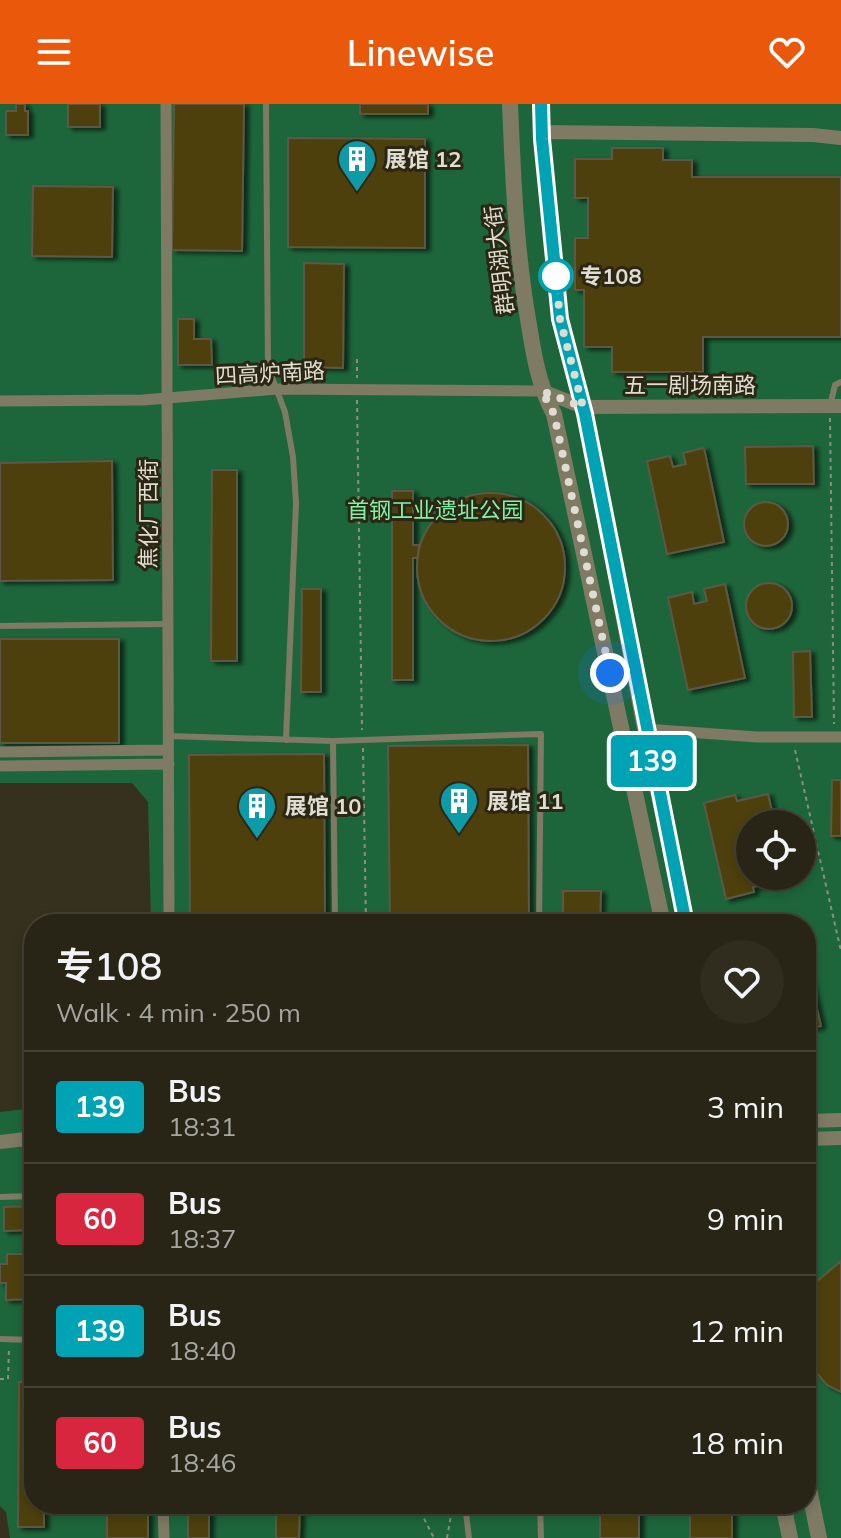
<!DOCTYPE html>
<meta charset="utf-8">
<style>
body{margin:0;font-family:Mulish,"Noto Sans SC",sans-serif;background:#302d1f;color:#f1f3f6;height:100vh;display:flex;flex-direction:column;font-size:30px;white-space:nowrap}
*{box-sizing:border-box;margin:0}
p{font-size:26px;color:#a5a5a1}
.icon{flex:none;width:44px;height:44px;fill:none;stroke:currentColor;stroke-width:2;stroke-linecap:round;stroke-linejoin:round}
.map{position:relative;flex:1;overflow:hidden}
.drawer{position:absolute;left:24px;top:810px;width:792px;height:600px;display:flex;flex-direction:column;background:#282516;border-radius:32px;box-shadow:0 4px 12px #0003,0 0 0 2px #444235}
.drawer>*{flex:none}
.badge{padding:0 16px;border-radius:6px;font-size:28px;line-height:52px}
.tools{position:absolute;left:736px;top:706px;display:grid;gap:16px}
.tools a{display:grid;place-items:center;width:80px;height:80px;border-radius:50%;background:#282516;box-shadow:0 4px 12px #0003,0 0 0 2px #444235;font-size:40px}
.you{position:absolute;width:40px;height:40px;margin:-20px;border:6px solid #fff;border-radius:50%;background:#1a73e8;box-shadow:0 0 0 12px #1a73e833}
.map>.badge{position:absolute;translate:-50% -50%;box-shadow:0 0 0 4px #fff}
.round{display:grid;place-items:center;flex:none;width:84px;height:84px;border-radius:42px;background:#302d1f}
.overview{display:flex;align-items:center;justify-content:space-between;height:136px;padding:0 32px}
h1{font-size:38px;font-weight:600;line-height:60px}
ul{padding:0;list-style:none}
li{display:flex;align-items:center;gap:24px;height:112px;padding:0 32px;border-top:2px solid #444235}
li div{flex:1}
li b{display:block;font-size:30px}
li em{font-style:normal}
li .badge{min-width:88px;font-weight:700;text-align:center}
header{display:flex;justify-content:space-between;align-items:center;height:104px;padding:0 32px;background:#ea580c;color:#fff;font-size:36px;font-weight:600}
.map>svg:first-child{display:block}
.green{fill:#1d663b;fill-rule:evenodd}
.building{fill:#4d410a;stroke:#5d5844;stroke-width:2;filter:url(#shadow)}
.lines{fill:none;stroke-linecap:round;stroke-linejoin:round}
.path{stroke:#908d7e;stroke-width:2;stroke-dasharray:4 4;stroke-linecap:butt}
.service{stroke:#7f7a64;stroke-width:6}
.minor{stroke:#7f7a64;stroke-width:11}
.tertiary{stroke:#7f7a64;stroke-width:14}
.secondary{stroke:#7f7a64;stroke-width:16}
.line-casing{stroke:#fff;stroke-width:18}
.line{stroke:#00a3b4;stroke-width:12}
.walk{stroke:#dfddd1;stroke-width:8;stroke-dasharray:0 14.4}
.stop-dot{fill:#fff;stroke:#00a3b4;stroke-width:4}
.labels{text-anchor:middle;stroke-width:6;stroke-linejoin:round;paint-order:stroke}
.poi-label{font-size:22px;font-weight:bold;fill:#dfddd1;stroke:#2b2714;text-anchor:start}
.street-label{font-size:22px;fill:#dfddd1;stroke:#2b2714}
.stop-label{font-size:22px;font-weight:bold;fill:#dfddd1;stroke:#2b2714;text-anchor:start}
.park-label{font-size:22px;fill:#7ef2a7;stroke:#2b2714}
</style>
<header><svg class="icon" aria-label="menu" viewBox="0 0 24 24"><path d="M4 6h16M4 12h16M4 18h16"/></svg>Linewise<svg class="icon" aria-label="heart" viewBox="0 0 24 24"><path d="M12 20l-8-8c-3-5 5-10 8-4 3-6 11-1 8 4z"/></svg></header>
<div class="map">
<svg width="841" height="1434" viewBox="0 0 841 1434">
<defs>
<filter id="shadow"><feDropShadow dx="4.5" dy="2.5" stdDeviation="2" flood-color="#0009"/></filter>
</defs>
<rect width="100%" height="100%" fill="#35311e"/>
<!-- green -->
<path class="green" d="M0 0H841V1434H10L6 1408 0 1402V1008L34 1004V1400H806V820H151L148 698 132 679H0ZM750 720H802V772H750Z"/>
<!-- building -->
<path class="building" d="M16 0H25V7H28V31H6V7H16Z
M68 0H100V23H68Z
M174 0H244L242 147 172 146Z
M360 0H428V10H360Z
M288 34 425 35V144L288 143Z
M612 44H663V56H692V73H841V233H703V268H612V243H584V186H575V134H588V94H575V55H612Z
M33 82 113 83 112 153 32 152Z
M304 159 344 160 343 264 304 263Z
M178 215H194V235H211L212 261H178Z
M813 342 814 380H746L745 343Z
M704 344 724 438 667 450 647 357 670 352 673 363 686 360 683 349Z
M112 357 113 476 0 477V359Z
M212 366H237V557H211Z
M392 387H413V441H419L418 454H413V576H392Z
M417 463a74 74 0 1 1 148 0a74 74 0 1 1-148 0Z
M744 420a22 22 0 1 1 44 0a22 22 0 1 1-44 0Z
M746 502a23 23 0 1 1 46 0a23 23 0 1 1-46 0Z
M725 480 745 574 688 586 668 494 692 488 694 500 707 497 704 485Z
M302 485H321V588H301Z
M0 535H119V639H0Z
M810 547 812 613H794L793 548Z
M528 641 529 820H390L388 642Z
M324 650 325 820H190L189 651Z
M832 676H841V732H831Z
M768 690 775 720H750V772H787V775L753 783 754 788 726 795 704 699 735 691 737 697Z
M563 787H601L600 820H563Z
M806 857 821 922 806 925Z
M34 1102V1126L4 1127V1103Z
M7 1150H34V1195L6 1196V1179H0V1160H7Z
M841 1157V1288L827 1281 809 1260 806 1250V1196L815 1179Z
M19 1278H34V1400H44V1423H18Z
M107 1400H148V1434H107Z
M188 1400H209V1434H188Z
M276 1400H300L299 1434H276Z
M340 1400H401V1402L340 1403Z
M600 1400H639V1434H600Z
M690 1400H732V1434H690Z"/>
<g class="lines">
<!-- path -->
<path class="path" d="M357 255V274
M357 296 362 626
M830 314 834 620
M363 644 366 820
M795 646 841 847
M0 1275H8L9 1244
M419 1400V1405L434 1434
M447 1434 451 1411 458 1409"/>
<!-- service -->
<path class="service" d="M266 0 268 263 285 308 293 353 296 399 286 636
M830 302 835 281 841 278
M0 522 167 520
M168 632 333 637 335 820
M333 637 541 630 539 820
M0 1093 34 1092
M0 1235 34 1236
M465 1400 469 1434
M540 1400 541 1434"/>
<!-- minor -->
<path class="minor" d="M166 0 169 820
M0 297 143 296 277 285 542 287
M645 625 757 633H841
M0 648 168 646
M0 662 169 660
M163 1400 164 1434"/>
<!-- tertiary -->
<path class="tertiary" d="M541 28 813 31 841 34
M542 287 583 303 841 302
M806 1017 841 1016
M806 1035 841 1034
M0 1038 34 1034"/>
<!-- secondary -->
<path class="secondary" d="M510 0C513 74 516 148 529 221 534 253 539 282 554 310L663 820
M541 0 542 35 560 215 585 310 645 625 686 820
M806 1370 819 1434
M783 1400 790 1434"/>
</g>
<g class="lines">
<!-- line casing -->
<g class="line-casing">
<path id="line" d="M541 0 542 35 560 215 585 310 686 820"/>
</g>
<!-- line -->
<use href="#line" class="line"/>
<!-- walk -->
<path class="walk" d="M556 172 560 215 583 303 542 287 554 310 610 569"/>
</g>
<!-- icons -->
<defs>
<g id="building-pin" transform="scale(2)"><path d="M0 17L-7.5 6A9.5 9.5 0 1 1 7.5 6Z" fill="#0f9aa8" stroke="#2b2714"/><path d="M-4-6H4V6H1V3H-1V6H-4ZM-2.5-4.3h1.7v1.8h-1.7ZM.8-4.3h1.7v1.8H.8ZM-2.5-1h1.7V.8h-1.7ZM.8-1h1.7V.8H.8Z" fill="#fff"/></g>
</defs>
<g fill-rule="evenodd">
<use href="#building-pin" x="357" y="55"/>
<use href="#building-pin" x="459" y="697"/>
<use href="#building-pin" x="257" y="702"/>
</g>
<!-- markers -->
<circle class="stop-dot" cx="556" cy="172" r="16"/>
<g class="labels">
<!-- poi labels -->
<g class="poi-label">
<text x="385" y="63">展馆 12</text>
<text x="487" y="705">展馆 11</text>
<text x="285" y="710">展馆 10</text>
</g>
<!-- street labels -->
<g class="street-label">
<text transform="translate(499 156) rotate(-97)" y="8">群明湖大街</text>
<text transform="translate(270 269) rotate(-3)" y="8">四高炉南路</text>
<text x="690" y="289">五一剧场南路</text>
<text transform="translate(148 410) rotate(-90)" y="8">焦化厂西街</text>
</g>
<!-- stop labels -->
<g class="stop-label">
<text x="580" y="180">专108</text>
</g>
<!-- park labels -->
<g class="park-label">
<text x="435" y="414">首钢工业遗址公园</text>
</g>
</g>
</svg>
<div class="tools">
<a><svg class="icon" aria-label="locate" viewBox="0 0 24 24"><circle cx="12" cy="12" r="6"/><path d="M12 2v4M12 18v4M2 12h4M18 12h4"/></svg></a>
</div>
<div class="you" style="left:610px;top:569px"></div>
<b class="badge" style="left:652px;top:657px;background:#00a3b4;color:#fff">139</b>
<section class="drawer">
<div class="overview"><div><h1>专108</h1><p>Walk · 4 min · 250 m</p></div><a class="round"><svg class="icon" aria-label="heart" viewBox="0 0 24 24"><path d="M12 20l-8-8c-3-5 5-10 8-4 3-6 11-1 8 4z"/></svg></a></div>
<ul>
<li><span class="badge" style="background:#00a3b4;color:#fff">139</span><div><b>Bus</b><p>18:31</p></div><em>3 min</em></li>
<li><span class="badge" style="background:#d7263d;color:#fff">60</span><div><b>Bus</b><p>18:37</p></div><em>9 min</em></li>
<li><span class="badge" style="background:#00a3b4;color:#fff">139</span><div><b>Bus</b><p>18:40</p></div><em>12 min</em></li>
<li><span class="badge" style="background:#d7263d;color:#fff">60</span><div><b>Bus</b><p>18:46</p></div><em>18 min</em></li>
</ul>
</section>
</div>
